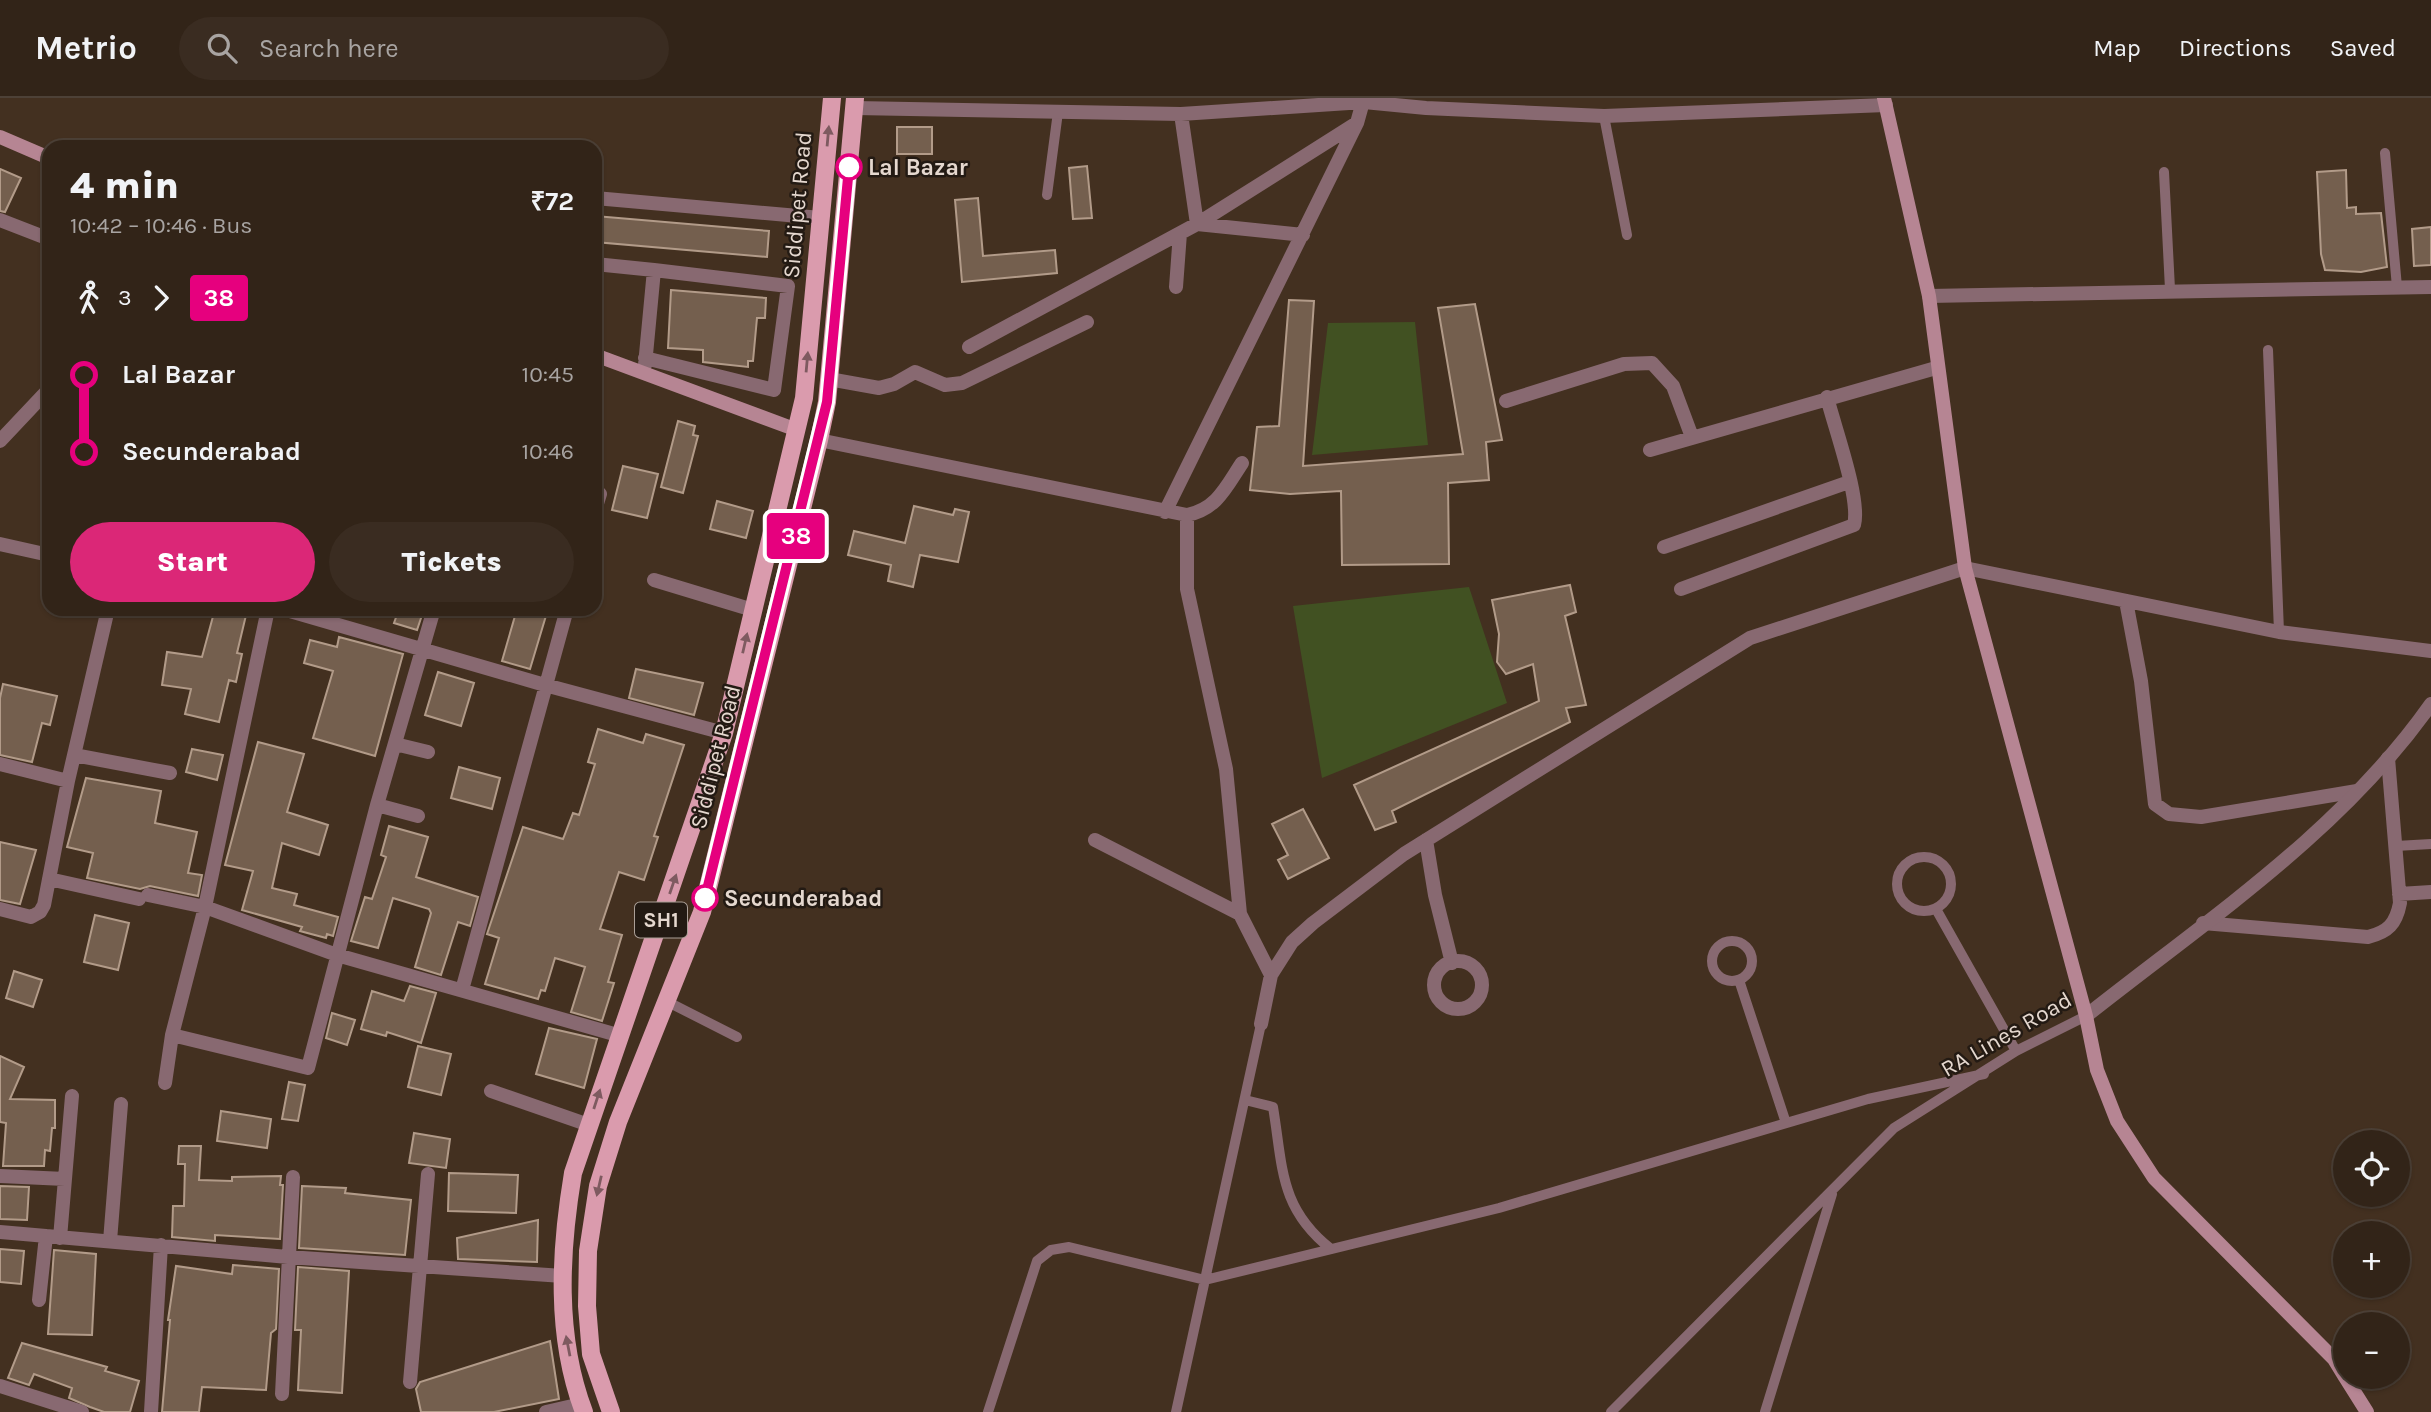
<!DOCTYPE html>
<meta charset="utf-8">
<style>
body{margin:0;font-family:Karla,sans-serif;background:#3a2c21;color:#f1f3f6;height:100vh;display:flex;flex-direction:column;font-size:26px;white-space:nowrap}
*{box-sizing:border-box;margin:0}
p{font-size:23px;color:#a8a4a2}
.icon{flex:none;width:38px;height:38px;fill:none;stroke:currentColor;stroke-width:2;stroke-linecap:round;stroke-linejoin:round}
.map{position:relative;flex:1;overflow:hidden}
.sheet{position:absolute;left:42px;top:42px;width:560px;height:476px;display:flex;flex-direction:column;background:#322418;border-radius:21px;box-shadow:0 2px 5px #0004,0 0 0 2px #4d4137}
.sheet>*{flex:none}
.badge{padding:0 14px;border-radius:5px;font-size:24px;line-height:46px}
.controls{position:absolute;left:2333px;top:1032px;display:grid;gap:14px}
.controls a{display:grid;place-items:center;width:77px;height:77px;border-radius:50%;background:#322418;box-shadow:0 2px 5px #0004,0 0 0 2px #4d4137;font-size:35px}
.map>.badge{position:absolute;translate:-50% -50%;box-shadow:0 0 0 4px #fff}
.legs{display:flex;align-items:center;gap:10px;height:77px;padding:0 28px;font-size:23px}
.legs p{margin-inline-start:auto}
.headline{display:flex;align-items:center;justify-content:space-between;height:119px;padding:0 28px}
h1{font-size:38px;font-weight:800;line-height:52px}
.action{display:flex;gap:14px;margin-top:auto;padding:14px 28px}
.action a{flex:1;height:80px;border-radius:42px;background:#db2777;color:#fff;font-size:28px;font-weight:800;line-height:80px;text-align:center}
.action a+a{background:#3a2c21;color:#f1f3f6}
ul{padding:0 28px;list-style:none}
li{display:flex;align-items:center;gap:24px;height:77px;font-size:26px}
li i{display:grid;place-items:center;width:10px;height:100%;margin:0 9px;background:currentColor}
li i::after{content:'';width:18px;height:18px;margin:-9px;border:5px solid;border-radius:50%;background:#322418}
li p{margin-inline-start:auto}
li:first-child i{background:linear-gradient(#0000 50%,currentColor 0)}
li:last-child i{background:linear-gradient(currentColor 50%,#0000 0)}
header{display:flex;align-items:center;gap:42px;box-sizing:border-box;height:98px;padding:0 35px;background:#322418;border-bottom:2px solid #4d4137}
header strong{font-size:33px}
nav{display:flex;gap:38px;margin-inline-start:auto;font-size:24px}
.search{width:490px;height:63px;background:#3a2c21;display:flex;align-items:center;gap:18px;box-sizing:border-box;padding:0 24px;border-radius:38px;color:#a8a4a2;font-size:26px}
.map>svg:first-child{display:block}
.green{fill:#415122}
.building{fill:#745f4e;stroke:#b29b89;stroke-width:2}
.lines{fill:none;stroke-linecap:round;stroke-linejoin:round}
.service{stroke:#886971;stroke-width:10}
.minor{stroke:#886971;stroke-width:14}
.tertiary{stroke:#886971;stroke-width:14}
.secondary{stroke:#b68593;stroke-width:14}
.primary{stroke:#da9bad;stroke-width:18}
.oneway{fill:#7e5a60}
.line-1-casing{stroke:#fff;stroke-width:16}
.line-1{stroke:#e6007e;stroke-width:10}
.stop-1-dot{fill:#fff;stroke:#e6007e;stroke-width:3.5}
.labels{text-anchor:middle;stroke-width:5;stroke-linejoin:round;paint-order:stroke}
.shield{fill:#231a13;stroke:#ab9f97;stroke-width:2}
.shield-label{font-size:21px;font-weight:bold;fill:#e5d8cf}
.stop-label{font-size:23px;font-weight:bold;fill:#e5d8cf;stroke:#231a13;text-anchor:start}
.street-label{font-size:23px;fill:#e5d8cf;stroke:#231a13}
</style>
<header>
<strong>Metrio</strong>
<div class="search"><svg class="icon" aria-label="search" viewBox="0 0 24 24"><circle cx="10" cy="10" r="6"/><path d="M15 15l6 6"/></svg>Search here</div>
<nav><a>Map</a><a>Directions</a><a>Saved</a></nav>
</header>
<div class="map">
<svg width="2431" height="1314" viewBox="0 0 2431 1314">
<rect width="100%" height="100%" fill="#433020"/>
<!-- green -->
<path class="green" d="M1415 224 1428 347 1312 357 1328 225Z
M1469 489 1507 605 1322 680 1293 508Z"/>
<!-- building -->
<path class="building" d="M897 29H932V56H897Z
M1087 68 1092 120 1073 121 1069 70Z
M0 71 21 80 5 114 0 113Z
M2346 72 2347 110 2356 109V116L2381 115 2387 169 2361 174 2325 172 2321 156 2317 74Z
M978 100 983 158 1055 152 1057 175 962 184 955 102Z
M595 118 769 133 767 159 595 144Z
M2431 129V167L2414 168 2412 131Z
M671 192 766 200 765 220H757L753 263H748V269L703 264V252L668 250Z
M1289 202 1314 203 1303 368 1463 356 1438 210 1475 206 1502 342 1486 344 1489 382 1448 385 1449 466 1342 467 1341 393 1290 396 1250 392 1257 329 1279 328Z
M678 323 695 328 693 337 698 338 683 395 661 389Z
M623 368 658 376 647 420 612 412Z
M717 403 753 413 746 440 710 431Z
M914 408 953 417 955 411 969 414 958 464 920 457 913 489 888 483 891 467 848 457 854 433 905 445Z
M1570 487 1576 514 1565 518 1586 607 1566 610 1570 624 1392 713 1396 724 1375 732 1354 687 1539 603 1533 566 1506 576 1497 564 1499 536 1492 502Z
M215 511 247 513 237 555 242 556 236 584 229 582 219 624 185 616 191 591 162 587 167 554 202 559Z
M399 511H424L417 532 394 525Z
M517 511H548L530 571 502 563Z
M339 539 403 556 375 658 313 640 333 573 304 565 310 542 337 549Z
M636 571 703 585 694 617 629 600Z
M438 574 474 585 461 628 425 617Z
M3 586 57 598 50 627 42 625 32 664 0 657V600Z
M598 631 643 645 646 636 684 647 654 738 658 739 644 782 619 774 600 831 622 837 608 884 614 885 602 923 571 914 585 869 555 860 545 893 541 892 538 901 485 886 499 840 487 836 523 729 563 741 573 715 579 717 595 666 588 664Z
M258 644 304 656 287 714 328 727 319 757 282 745 272 790 297 796 294 807 338 819 333 838 327 836 326 840 300 833 302 829 242 812 253 773 225 767Z
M192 651 223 657 217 682 186 674Z
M459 669 500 680 492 711 451 700Z
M86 680 161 693 155 725 197 734 188 775 202 777 198 798 150 788 140 791 87 780 93 755 67 749Z
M1303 711 1329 760 1288 781 1278 762 1288 757 1272 726Z
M389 728 428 739 416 779 478 799 470 828 458 824 441 877 415 869 431 815 429 811 393 800 378 850 351 843 365 799 372 801 386 759 381 757Z
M0 744 36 752 20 806 0 802Z
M95 817 129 825 118 872 84 864Z
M14 873 42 882 33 909 6 900Z
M410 888 436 895 421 945 387 934 386 938 361 931 372 893 404 903Z
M332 915 355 922 347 947 326 940Z
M549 930 597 941 584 990 536 976Z
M418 948 451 956 441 997 408 989Z
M0 958 24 969 10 1001 55 1002V1030H52L50 1053 45 1052 44 1068H3L6 1025 0 1024Z
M289 984 305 987 298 1023 282 1021Z
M221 1013 271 1021 267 1050 217 1043Z
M414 1035 450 1041 446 1070 409 1065Z
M179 1048H201L199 1082 232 1083V1079L281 1078 280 1087H283L280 1141 215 1137V1143L172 1139 173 1108H184L185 1066H178Z
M449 1075 518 1077 516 1115 448 1113Z
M0 1088 29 1089 27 1122 0 1121Z
M302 1088 346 1090 345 1095 411 1102 405 1157 299 1150Z
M538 1122 537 1164 458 1161 457 1140Z
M0 1151 24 1153 21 1186 0 1184Z
M54 1152 96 1156 92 1237 48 1236Z
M233 1167 279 1171 276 1231 271 1235 266 1292 202 1289 199 1314H162L170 1222H168L176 1168 232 1176Z
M298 1169 349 1173 342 1295 298 1292 301 1232H295Z
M550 1243 559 1301 494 1314H421L416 1291 420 1284Z
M22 1245 107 1269 105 1273 139 1283 130 1314H104L90 1309 69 1300 72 1290 34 1276 29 1287 8 1280Z"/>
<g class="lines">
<!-- service -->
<path class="service" d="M1604 18 1627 137
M2385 55 2397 189
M2164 74 2170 191
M1047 97 1058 14
M2268 252 2279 534
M2396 748 2431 746
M1897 786a27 27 0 1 1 54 0a27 27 0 1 1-54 0Z
M1936 811 2016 953
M1712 863a20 20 0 1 1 40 0a20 20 0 1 1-40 0Z
M1739 882 1786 1025
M666 903 737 939
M1245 1002 1273 1009C1283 1069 1279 1110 1331 1151
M988 1314 1037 1163 1051 1152 1069 1149 1205 1182 1499 1110 1868 1001 1984 976
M1176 1314 1261 926
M1611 1314 1894 1030 2016 953 2086 918
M1765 1314 1832 1096"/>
<!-- minor -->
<path class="minor" d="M855 10 1181 16 1364 4 1426 10 1604 18 1886 7
M1181 16 1197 126 1357 25
M595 100 821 120
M0 122 49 141
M595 166 654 172 645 267
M1176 189 1180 135
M1929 198 2431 189
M969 249 1197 126 1303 137
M645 260 774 292 788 188 654 172
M829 281 879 290 894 286 915 274 945 287 962 285 1087 224
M1506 303 1624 266 1652 265 1673 288 1692 339
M819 342 1187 417C1217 411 1226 389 1242 365
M0 343 49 291
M1650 352 1936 270
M595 412 600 396
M1165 414 1357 25 1364 0
M1187 417V491L1226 671 1240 816
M0 446 49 457
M1664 449 1849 384
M654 482 753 512
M1681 491 1854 427C1861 401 1834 328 1827 299
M2126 503 2141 583 2155 706 2169 716 2201 719 2357 693
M283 511 545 587 724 635
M395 646 428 654
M74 657 170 675
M0 666 68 683
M377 707 418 718
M1095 742 1240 816 1271 877
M1426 742 1435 797 1452 865
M49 781 139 801
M2399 796 2431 794
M148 797 205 809 337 857 621 938
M0 811 31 819 40 814 44 807 68 683 108 511
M2203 825 2368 839C2388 834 2396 826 2400 805L2388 660
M1434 887a24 24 0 1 1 48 0a24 24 0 1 1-48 0Z
M462 892 567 511
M1261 926 1271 877 1292 844 1313 825 1404 756 1750 540 1965 470 2279 534 2431 553
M172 937 308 970 377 707 434 511
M165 985 172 937 205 809 268 511
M491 993 589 1027
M0 1078 65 1081
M0 1134 288 1159 563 1178
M60 1140 72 998
M110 1143 121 1006
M39 1202 46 1138
M410 1284 428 1076
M0 1288 82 1314
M282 1296 293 1079
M151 1314 161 1147
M546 1314 581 1306"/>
<!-- tertiary -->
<path class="tertiary" d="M2086 918C2207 822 2341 734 2431 606"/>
<!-- secondary -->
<path class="secondary" d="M1884 0 1929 198 1965 470 2086 918 2097 972 2117 1023 2154 1080 2334 1261 2345 1279
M0 39 49 60
M595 257 797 332
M2345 1279 2367 1314"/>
<!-- primary -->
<path class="primary" d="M584 1314C555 1238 560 1153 573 1075L724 635 804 300 832 0
M611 1314 591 1256 587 1208 588 1153 598 1088 618 1024 702 814 819 342 827 304 855 0"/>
</g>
<!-- one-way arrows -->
<defs><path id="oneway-solid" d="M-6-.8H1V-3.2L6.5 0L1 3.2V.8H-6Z" transform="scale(1.75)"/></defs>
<g class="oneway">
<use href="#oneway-solid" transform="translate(828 38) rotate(-85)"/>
<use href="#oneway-solid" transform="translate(807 264) rotate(-85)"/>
<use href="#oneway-solid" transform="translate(745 545) rotate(-77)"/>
<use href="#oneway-solid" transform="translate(673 786) rotate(-71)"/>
<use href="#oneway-solid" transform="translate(597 1001) rotate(-72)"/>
<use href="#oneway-solid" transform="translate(599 1088) rotate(103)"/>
<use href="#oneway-solid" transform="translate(568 1248) rotate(-101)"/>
</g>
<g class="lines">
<!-- line-1 casing -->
<g class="line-1-casing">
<path id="line-1" d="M705 800 827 304 849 69"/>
</g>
<!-- line-1 -->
<use href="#line-1" class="line-1"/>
</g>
<!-- markers -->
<g class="stop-1-dot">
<circle cx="849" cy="69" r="12"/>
<circle cx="705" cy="800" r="12"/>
</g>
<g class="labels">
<!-- shield labels -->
<rect class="shield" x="635" y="804.5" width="52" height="35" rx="5"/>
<g class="shield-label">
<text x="661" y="829">SH1</text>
</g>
<!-- stop labels -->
<g class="stop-label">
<text x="868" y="77">Lal Bazar</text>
<text x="724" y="808">Secunderabad</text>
</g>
<!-- street labels -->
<g class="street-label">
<text transform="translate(797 107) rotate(-85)" y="8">Siddipet Road</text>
<text transform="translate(715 659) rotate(-76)" y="8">Siddipet Road</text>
<text transform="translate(2006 936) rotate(-30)" y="8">RA Lines Road</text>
</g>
</g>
</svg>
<div class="controls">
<a><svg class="icon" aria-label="locate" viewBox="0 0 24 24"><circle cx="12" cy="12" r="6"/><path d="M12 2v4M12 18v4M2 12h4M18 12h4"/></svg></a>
<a>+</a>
<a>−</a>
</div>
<b class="badge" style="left:796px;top:438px;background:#e6007e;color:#fff">38</b>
<section class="sheet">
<div class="headline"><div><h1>4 min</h1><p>10:42 – 10:46 · Bus</p></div><b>₹72</b></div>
<div class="legs"><svg class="icon" aria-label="walk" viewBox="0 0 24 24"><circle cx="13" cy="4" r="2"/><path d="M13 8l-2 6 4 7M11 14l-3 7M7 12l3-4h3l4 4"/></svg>3<svg class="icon" aria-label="forward" viewBox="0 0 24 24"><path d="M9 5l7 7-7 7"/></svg><b class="badge" style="background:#e6007e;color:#fff">38</b></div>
<ul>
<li><i style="color:#e6007e"></i><b>Lal Bazar</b><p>10:45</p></li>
<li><i style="color:#e6007e"></i><b>Secunderabad</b><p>10:46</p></li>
</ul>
<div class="action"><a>Start</a><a>Tickets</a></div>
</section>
</div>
